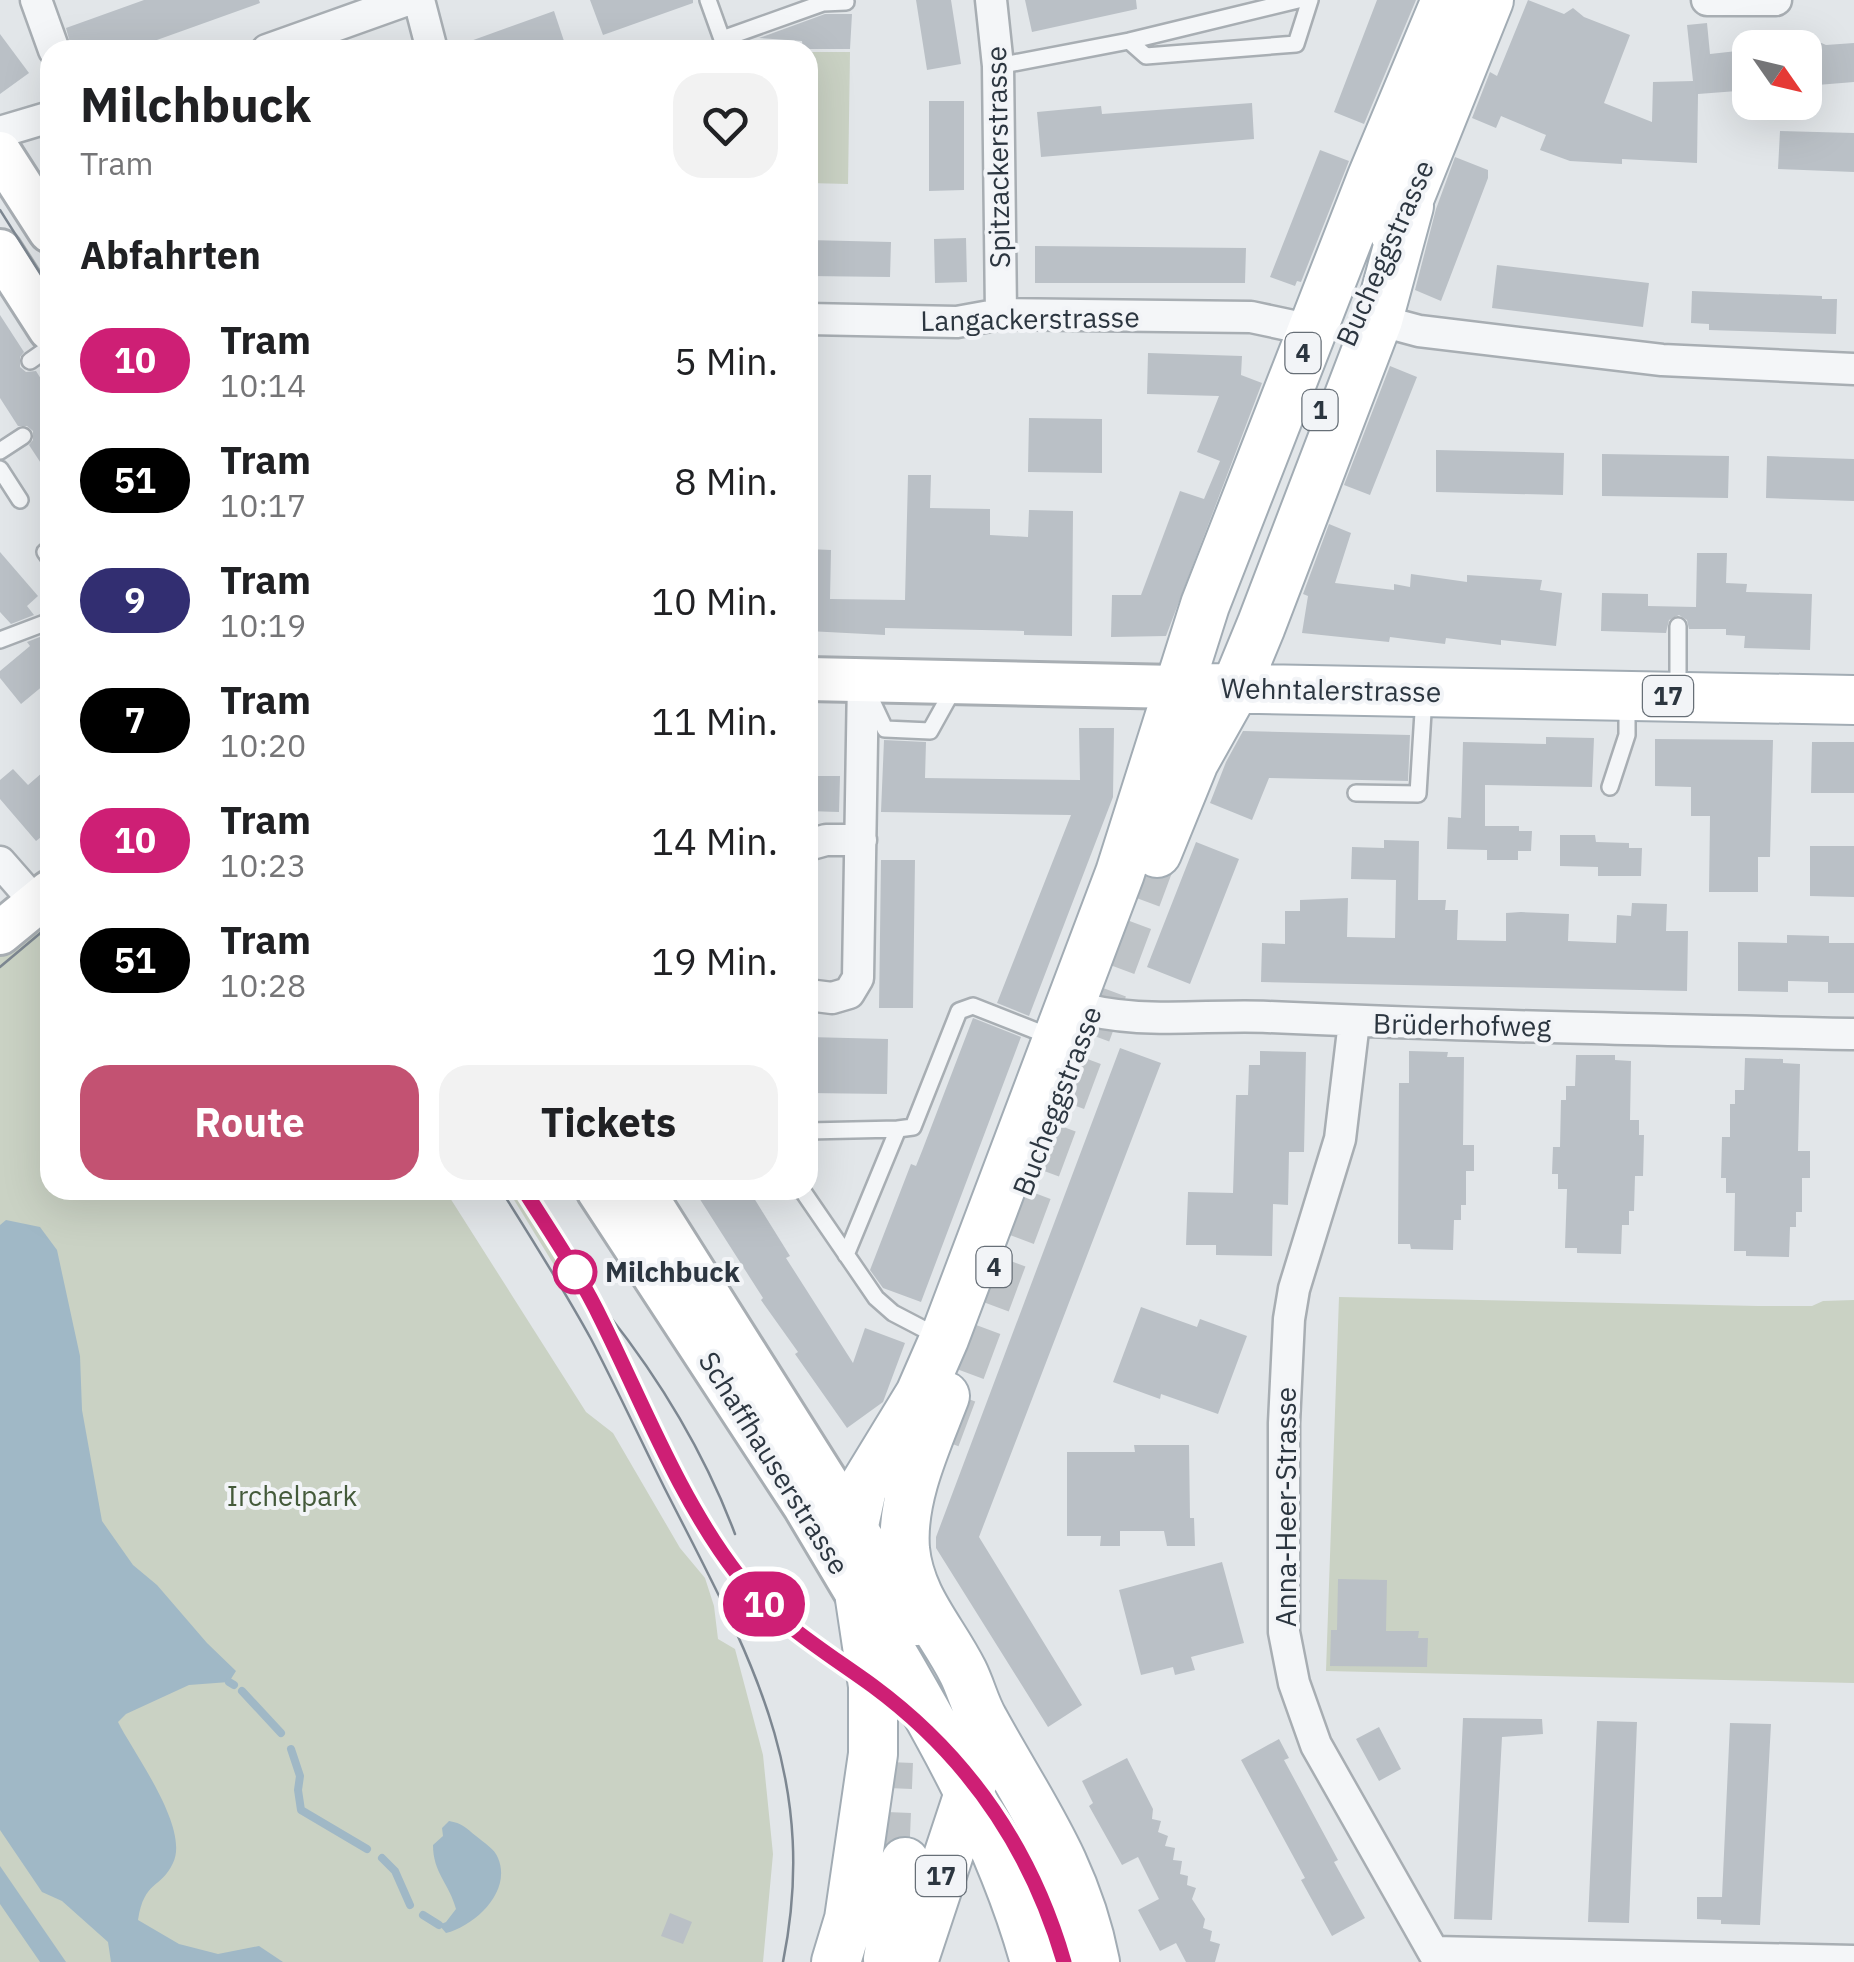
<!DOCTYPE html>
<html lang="de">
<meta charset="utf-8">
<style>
body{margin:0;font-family:"IBM Plex Sans",sans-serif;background:#f2f2f2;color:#202124;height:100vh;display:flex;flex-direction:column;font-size:38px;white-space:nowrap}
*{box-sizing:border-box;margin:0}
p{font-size:32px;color:#757577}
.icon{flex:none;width:55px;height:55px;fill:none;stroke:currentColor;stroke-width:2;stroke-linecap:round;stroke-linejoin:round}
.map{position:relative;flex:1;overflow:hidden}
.panel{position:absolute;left:40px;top:40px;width:778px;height:1160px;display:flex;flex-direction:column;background:#fff;border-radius:30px;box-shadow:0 10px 40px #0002}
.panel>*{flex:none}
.badge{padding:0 20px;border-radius:32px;font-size:35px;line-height:65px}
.needle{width:65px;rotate:124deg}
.controls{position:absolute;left:1732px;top:30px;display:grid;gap:20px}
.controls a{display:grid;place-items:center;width:90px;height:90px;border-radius:20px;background:#fff;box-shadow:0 10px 40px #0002;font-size:50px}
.map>.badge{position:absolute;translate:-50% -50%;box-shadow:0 0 0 5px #fff}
h2{padding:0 40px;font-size:38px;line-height:90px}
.round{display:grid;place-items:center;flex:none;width:105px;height:105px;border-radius:30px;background:#f2f2f2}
.headline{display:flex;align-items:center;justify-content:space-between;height:170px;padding:0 40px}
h1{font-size:48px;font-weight:700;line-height:75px}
.primary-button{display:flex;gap:20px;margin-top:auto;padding:20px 40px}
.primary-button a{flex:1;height:115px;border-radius:30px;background:#c35272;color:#fff;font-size:40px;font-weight:700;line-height:115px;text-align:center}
.primary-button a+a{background:#f2f2f2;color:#202124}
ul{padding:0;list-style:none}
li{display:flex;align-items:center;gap:30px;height:120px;padding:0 40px}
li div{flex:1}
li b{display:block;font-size:38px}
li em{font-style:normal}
li .badge{min-width:110px;font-weight:700;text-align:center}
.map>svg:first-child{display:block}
.green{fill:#cad2c4}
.water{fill:#a0b8c6}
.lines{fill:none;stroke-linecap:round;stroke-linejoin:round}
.stream{stroke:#a0b8c6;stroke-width:8}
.building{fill:#bac0c6}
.primary-tunnel{stroke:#bec3c7;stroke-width:48;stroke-dasharray:48 24;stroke-linecap:butt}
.lane-casing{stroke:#a8aeb3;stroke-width:20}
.street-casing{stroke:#a8aeb3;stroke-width:35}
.secondary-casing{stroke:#a8aeb3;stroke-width:48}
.primary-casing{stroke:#a2acb4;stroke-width:52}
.lane{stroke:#f4f6f8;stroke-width:15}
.street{stroke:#f4f6f8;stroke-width:30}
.secondary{stroke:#fff;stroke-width:42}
.primary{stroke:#fff;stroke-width:48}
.tram{stroke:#7d8791;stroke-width:2.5}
.line-casing{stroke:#fff;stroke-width:22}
.line{stroke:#ce1f75;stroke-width:15}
.stop-dot{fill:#fff;stroke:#ce1f75;stroke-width:5}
.labels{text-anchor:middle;stroke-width:8;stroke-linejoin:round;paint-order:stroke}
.shield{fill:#f2f4f7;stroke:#676f77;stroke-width:2.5}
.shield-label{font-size:25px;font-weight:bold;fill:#2c3640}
.street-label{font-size:28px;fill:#2c3640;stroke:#f2f4f7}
.stop-label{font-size:28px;font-weight:bold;fill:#2c3640;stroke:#f2f4f7;text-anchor:start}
.park-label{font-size:28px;fill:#445a3a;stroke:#f2f4f7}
</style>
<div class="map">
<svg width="1854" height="1962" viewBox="0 0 1854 1962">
<rect width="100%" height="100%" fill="#e2e6e9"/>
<!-- green -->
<path class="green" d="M808 52H850L848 184 808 183Z
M50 915V1190H445L586 1412 613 1433 680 1548 705 1578 714 1606 718 1639 735 1649 763 1755 773 1854 763 1962H0V954Z
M508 1190H518L578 1286 570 1291Z
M1339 1297 1758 1306H1812L1823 1301 1854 1300V1683L1326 1671Z"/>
<!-- water -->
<path class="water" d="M6 1220 40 1227 57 1250 80 1356 82 1410 102 1521 133 1565 157 1585 207 1643 236 1671 229 1682 189 1685 126 1714 118 1722C134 1754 190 1828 173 1863 161 1889 144 1880 138 1920L179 1944 218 1954 259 1946 283 1962H111L108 1942 62 1901 42 1892 0 1830V1225Z
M449 1821C462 1823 466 1828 476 1836 483 1842 495 1849 498 1858 512 1891 476 1925 446 1933L439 1925 446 1922 456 1909C449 1883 433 1873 433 1845L443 1836 442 1828Z
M0 1866 66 1962H40L0 1904Z"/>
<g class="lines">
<!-- stream -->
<path class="stream" d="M229 1682 234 1685
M242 1691 281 1733
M291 1749 300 1776 298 1790 301 1810 367 1849
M382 1858 395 1871 410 1905
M423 1915 439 1925"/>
</g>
<!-- building -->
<path class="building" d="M259 0 260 3 129 50H72L66 28 144 0Z
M590 0H693V3L603 35Z
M916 0H951L961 64 927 70Z
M1025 0H1136L1137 9 1032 32Z
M1377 0H1416L1364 124 1334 112Z
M1528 0 1564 14 1573 8 1584 17 1630 35 1604 103 1652 122 1653 82 1693 81 1687 25 1707 23 1710 54 1737 51 1750 46V90L1698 94 1697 163 1622 159V164L1570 161 1540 150 1546 135 1501 116 1496 128 1472 118 1490 72 1497 76Z
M554 11 567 50H454V47Z
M825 14H852L850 49H803L802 41 759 38Z
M0 34 29 73 0 94Z
M1817 41 1826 45 1854 43V82L1805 86V49Z
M929 101H964V190L929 191Z
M1252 103 1254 139 1041 157 1037 112 1101 106 1102 114Z
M1780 131 1854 133V172L1778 169Z
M1320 150 1349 161 1301 282 1297 281 1295 286 1270 277Z
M1455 157 1488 170V178L1441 301 1415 290 1436 209Z
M966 238 967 282 935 283 934 239Z
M808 240 891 242 890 277 808 276Z
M1035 246 1246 248 1245 283H1035Z
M1497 265 1649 283 1643 327 1492 308Z
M1692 291 1822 296V299H1837L1836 334 1709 330V324L1691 323Z
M0 315 24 352 20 357V367L26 372 36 371 50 393V477L29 445 33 440V431L27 426H18L0 398Z
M1148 353 1242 356 1241 375 1262 383 1166 636 1111 637 1112 595H1141L1180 491 1204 499 1220 461 1197 452 1219 396 1147 394Z
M1390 366 1417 377 1370 495 1344 485Z
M1029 418 1102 419V473L1028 472Z
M1436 450 1564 453 1563 495 1436 492Z
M1602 454 1729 456 1728 498 1602 496Z
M1767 456 1854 459V501L1766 498Z
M908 475H931L930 508 990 509V535L1028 537 1029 510 1073 511 1072 636 1024 635V631L885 628V635L808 631V549L831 550 830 599 905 600Z
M1329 524 1351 533 1335 583 1394 590V584L1410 587 1411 574 1467 582V575L1542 580 1540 590 1562 593 1556 646 1501 640V645L1446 638 1445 644 1390 637 1389 642 1302 633 1308 596 1303 594Z
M0 552 38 596 27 606 34 615 11 624 0 612Z
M1697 553H1727L1726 583 1747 584 1746 592 1812 594 1810 650 1744 648 1745 636 1726 635V629H1689L1687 620 1679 615 1669 620 1666 633 1601 631 1602 593 1648 594V606L1696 607Z
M50 633V680L21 704 0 678V671L30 646 27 642Z
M1079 728H1114L1113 797 1029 1016 997 1003 1071 815 881 812 884 740 926 742 925 778 1080 780Z
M1243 731 1410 735 1408 781 1269 778 1252 820 1210 803 1226 762Z
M1546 737 1594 738 1592 787 1485 785V826H1519V831H1532L1531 851H1518V860H1487V850L1447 849 1448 817 1461 818 1463 742 1546 744Z
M1655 739 1773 740 1770 857H1758V892H1709L1710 816H1691V787L1655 786Z
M1812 742H1854V793H1811Z
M50 766V830L36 841 0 799V780L13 769 28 785Z
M808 776H840L839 812 808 811Z
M1560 835H1595L1596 842 1629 843V848H1642L1641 876H1598V867L1560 866Z
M1384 840 1419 841 1418 900H1446L1445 910H1458L1457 940 1506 941V913L1521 912 1569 914 1568 941 1616 943 1617 915 1631 916 1632 903 1667 904 1666 931H1688L1687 991 1261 982 1262 943 1285 944V911H1300V900L1348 898 1347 937 1395 938 1396 880 1351 879 1352 847 1384 848Z
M1196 842 1239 859 1190 984 1147 967Z
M1810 846H1854V897L1810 896Z
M881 860H915L913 1008H879Z
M1787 935 1829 936V943H1854V993H1828V982L1788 981V992L1738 991V942L1787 943Z
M973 1018 1021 1037 921 1302 883 1288 870 1270 911 1164 916 1166 922 1151Z
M808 1037 888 1039 887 1094 808 1093Z
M1120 1048 1161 1063 979 1537 1082 1705 1048 1727 936 1548V1537Z
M1260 1051 1306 1052 1304 1152H1289L1288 1205 1273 1204 1272 1256 1216 1255V1245H1186L1188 1192 1233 1193 1236 1095H1248L1249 1065H1260Z
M1409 1051 1448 1052 1447 1057H1464L1463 1145H1474V1171H1466V1205H1461V1220H1454L1453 1250 1411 1249 1410 1244H1398L1399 1083H1409Z
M1576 1055H1615V1060L1631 1061 1630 1120H1639V1135H1644L1643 1176H1635L1634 1211H1629V1225H1622L1621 1254 1577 1253V1248H1565L1567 1189H1558V1174H1552L1553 1147H1560L1561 1100H1566V1086H1575Z
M1745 1058 1783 1059V1063L1800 1064 1798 1151H1810V1178H1802V1212H1796V1227H1790L1789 1257 1746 1256V1251H1734L1735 1193H1726V1178H1721L1722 1137H1730V1104H1735V1090H1744Z
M694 1190H749L790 1256 786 1258 853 1363 865 1328 905 1343 883 1402 847 1428 795 1354 798 1352 761 1300 763 1298Z
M1141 1307 1197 1327 1200 1319 1247 1336 1218 1414 1161 1394 1160 1399 1113 1382Z
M1134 1445H1189L1190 1518H1194L1195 1546H1167L1164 1531H1120V1546H1100L1101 1536H1067V1452H1135Z
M1222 1562 1244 1643 1191 1657 1195 1670 1175 1675 1173 1667 1141 1675 1119 1590Z
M1338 1579 1387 1580 1386 1631H1419L1418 1638H1428L1427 1667 1330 1666 1331 1630H1337Z
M1463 1718 1542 1719 1543 1734 1502 1737 1492 1920 1454 1919Z
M1597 1721 1637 1722 1629 1923 1588 1922Z
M1730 1723 1771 1724 1760 1925 1721 1924V1920L1697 1919V1897H1722Z
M1379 1727 1401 1769 1379 1781 1356 1739Z
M1279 1739 1289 1758 1284 1760 1338 1860 1334 1862 1365 1918 1332 1936 1301 1880 1305 1878 1241 1760Z
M1127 1758 1153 1809 1152 1819 1161 1821 1158 1832 1168 1836 1165 1846 1175 1848 1173 1860 1182 1861 1180 1874 1188 1876 1187 1885 1196 1888 1192 1899 1205 1919 1203 1928 1212 1931 1210 1941 1220 1944 1215 1962H1186L1176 1943 1160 1951 1138 1910 1159 1899 1138 1857 1122 1865 1089 1806 1093 1803 1082 1781Z
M670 1913 692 1922 683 1944 661 1936Z"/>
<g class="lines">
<!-- primary-tunnel -->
<path class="primary-tunnel" d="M936 1438 1169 812
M885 1860 889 1762"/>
<!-- lane casing -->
<g class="lane-casing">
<path id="lane" d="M708 0 722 39 823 3 846 2
M1129 41 1146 56 1296 44 1310 0
M998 66 1129 41 1298 0
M30 361 50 347
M0 451 23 436
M0 469 20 500
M45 552 50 559
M1678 626V692
M0 640 50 621
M870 697 885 729 930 731 955 686
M1610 787 1627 735V699
M1356 793 1418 794 1424 696
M808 1131 898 1129
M802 1190 876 1298 893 1313 939 1337
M846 1255 898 1129 913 1127 959 1011 973 1006 1054 1038"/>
</g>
<!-- street casing -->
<g class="street-casing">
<path id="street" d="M36 0 54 50
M419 0 432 50
M991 0 998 66 1001 314
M1707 0H1776
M267 50 407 0
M0 132 50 117
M808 319 957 322 1001 314 1251 317 1312 330
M1378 320 1419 331 1662 360 1854 369
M808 845 826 840H861
M0 862 36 903
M808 995 832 998 849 993 858 978 863 680
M1071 1005C1133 1026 1204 1014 1268 1017 1463 1026 1659 1030 1854 1034
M1354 1022 1340 1139 1294 1289 1289 1319 1284 1423V1632L1294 1683 1316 1745 1439 1962
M1434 1952 1854 1961"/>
</g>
<!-- secondary casing -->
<g class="secondary-casing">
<path id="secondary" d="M0 153 50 231
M0 251 50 329
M808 679 1176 687
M0 933 50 892
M598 1190 804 1505 860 1599
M642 1190 916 1624"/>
</g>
<!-- primary casing -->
<g class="primary-casing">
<path id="primary" d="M1395 234 1489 0
M1205 688 1854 700
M1157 853 1194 762 1235 689 1261 626 1378 320 1409 206
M945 1396C927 1443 901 1497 905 1549 910 1599 942 1630 963 1672 971 1688 975 1706 984 1721 1030 1805 1076 1865 1095 1962
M872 1619C936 1726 1002 1841 1035 1962
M888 1959 905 1862
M836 1962 849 1919 873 1754V1686L860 1599 854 1525 862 1489 920 1394 944 1339 1120 873 1205 605 1372 177 1446 0
M913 1962 973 1781"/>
</g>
<!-- lane -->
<use href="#lane" class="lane"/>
<!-- street -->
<use href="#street" class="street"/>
<!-- secondary -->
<use href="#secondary" class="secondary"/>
<!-- primary -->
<use href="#primary" class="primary"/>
<!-- tram -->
<path class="tram" d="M0 210 50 289
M0 967 50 925
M501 1190C532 1239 563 1288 591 1339 617 1389 640 1439 665 1489 747 1651 821 1773 783 1962
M524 1190C551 1233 580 1275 602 1321 641 1402 682 1505 738 1576 775 1622 826 1652 873 1686 968 1757 1031 1848 1065 1962
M608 1314C661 1381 705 1454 735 1534"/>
</g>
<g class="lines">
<!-- line casing -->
<g class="line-casing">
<path id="line" d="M524 1190C551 1233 580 1275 602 1321 643 1404 681 1502 738 1575 775 1622 826 1652 873 1686 969 1757 1031 1848 1064 1962"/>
</g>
<!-- line -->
<use href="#line" class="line"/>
</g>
<!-- markers -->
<circle class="stop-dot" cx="575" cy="1272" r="20"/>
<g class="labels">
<!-- shield labels -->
<g class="shield">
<rect x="1285.5" y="333" width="35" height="40" rx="8"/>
<rect x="1302.5" y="390" width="35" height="40" rx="8"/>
<rect x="1643" y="676" width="50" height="40" rx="8"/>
<rect x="976.5" y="1247" width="35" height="40" rx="8"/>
<rect x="916" y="1856" width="50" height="40" rx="8"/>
</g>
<g class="shield-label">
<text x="1303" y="362">4</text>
<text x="1320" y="419">1</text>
<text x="1668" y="705">17</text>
<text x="994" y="1276">4</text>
<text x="941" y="1885">17</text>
</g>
<!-- street labels -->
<g class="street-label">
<text transform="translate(998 157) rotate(-91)" y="10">Spitzackerstrasse</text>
<text transform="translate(1385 253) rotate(-66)" y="10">Bucheggstrasse</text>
<text transform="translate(1030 319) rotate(-1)" y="10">Langackerstrasse</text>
<text transform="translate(1331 690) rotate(1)" y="10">Wehntalerstrasse</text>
<text transform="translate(1462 1025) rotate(1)" y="10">Brüderhofweg</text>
<text transform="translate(1057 1101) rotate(-69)" y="10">Bucheggstrasse</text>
<text transform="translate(774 1463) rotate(58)" y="10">Schaffhauserstrasse</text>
<text transform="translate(1286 1507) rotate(-90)" y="10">Anna-Heer-Strasse</text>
</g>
<!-- stop labels -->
<g class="stop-label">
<text x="605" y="1282">Milchbuck</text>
</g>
<!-- park labels -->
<g class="park-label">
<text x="292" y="1506">Irchelpark</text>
</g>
</g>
</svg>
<div class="controls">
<a><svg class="needle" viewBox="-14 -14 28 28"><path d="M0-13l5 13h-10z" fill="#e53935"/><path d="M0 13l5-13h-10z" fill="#757577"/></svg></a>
</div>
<b class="badge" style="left:764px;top:1604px;background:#ce1f75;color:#fff">10</b>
<section class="panel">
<div class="headline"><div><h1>Milchbuck</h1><p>Tram</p></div><a class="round"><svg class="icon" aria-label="heart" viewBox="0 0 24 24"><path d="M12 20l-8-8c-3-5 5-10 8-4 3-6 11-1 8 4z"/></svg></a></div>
<h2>Abfahrten</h2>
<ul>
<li><span class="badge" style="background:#ce1f75;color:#fff">10</span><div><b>Tram</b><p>10:14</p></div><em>5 Min.</em></li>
<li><span class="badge" style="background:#000;color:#fff">51</span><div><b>Tram</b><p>10:17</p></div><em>8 Min.</em></li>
<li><span class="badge" style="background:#322e71;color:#fff">9</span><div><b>Tram</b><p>10:19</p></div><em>10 Min.</em></li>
<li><span class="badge" style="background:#000;color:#fff">7</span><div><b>Tram</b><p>10:20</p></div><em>11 Min.</em></li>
<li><span class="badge" style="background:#ce1f75;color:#fff">10</span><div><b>Tram</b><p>10:23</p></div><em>14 Min.</em></li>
<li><span class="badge" style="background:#000;color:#fff">51</span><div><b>Tram</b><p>10:28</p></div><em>19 Min.</em></li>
</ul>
<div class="primary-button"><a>Route</a><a>Tickets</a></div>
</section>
</div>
